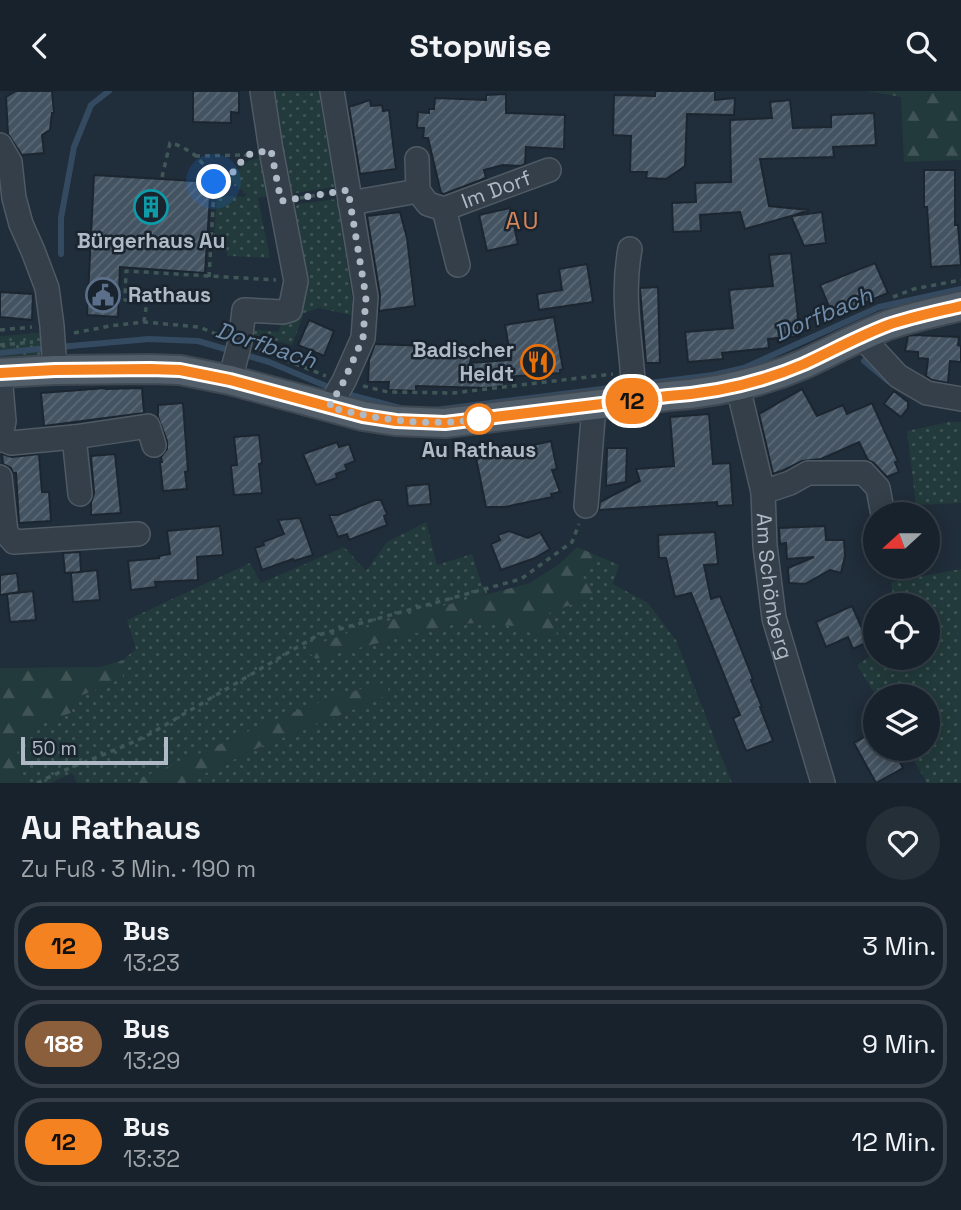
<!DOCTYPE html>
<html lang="de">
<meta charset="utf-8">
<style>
body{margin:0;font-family:"Space Grotesk",sans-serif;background:#252f38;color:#f1f3f6;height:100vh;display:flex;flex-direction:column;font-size:26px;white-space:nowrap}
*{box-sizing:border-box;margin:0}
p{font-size:23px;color:#9fa4a9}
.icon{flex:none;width:38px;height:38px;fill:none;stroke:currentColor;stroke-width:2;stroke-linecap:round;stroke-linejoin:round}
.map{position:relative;height:692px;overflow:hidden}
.drawer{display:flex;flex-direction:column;background:#18222c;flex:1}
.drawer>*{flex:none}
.badge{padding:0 14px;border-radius:23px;font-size:24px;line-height:46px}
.needle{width:46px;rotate:249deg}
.tools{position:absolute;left:863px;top:411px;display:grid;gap:14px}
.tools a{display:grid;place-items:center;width:77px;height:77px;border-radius:50%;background:#18222c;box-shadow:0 4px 18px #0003,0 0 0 2px #363f48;font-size:35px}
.scale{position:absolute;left:21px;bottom:18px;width:147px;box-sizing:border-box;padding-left:7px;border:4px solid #afbac6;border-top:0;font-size:19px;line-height:24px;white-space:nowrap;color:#afbac6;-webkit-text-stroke:5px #1a242e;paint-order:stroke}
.you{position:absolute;width:35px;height:35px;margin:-18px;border:5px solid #fff;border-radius:50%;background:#1a73e8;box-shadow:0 0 0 10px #1a73e833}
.map>.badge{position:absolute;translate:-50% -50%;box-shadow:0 0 0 4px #fff}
.round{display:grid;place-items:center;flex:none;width:74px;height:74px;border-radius:37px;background:#252f38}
.head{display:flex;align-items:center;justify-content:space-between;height:119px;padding:0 21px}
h1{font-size:33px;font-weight:800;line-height:52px}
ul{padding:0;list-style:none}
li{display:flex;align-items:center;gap:21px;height:88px;margin:0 14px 10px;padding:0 7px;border:4px solid #363f48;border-radius:28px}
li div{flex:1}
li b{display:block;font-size:26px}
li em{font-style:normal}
li .badge{min-width:77px;font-weight:700;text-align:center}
header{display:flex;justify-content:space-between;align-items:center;height:91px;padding:0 21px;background:#18222c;font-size:32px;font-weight:800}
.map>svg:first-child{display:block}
.green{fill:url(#green-dots)}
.forest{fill:url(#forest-firs)}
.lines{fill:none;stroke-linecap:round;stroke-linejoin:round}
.stream{stroke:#344a61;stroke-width:6}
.building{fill:url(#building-hatch);stroke:#1c2630;stroke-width:2}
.minor-casing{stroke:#4f5a64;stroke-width:26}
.major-casing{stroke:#3e4853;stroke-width:32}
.path{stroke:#405758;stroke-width:3.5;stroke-dasharray:5 5;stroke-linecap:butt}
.minor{stroke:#343f4a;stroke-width:23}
.major{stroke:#525e6a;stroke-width:28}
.line-casing{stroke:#fff;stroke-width:16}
.line{stroke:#f58220;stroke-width:10}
.walk{stroke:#afbac6;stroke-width:7;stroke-dasharray:0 12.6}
.stop-dot{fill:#fff;stroke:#f58220;stroke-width:3.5}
.labels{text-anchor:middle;stroke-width:5;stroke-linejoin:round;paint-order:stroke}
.street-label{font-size:21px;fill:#afbac6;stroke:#1a242e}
.poi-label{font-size:21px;font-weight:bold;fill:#afbac6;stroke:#1a242e}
.stop-label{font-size:21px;font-weight:bold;fill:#afbac6;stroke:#1a242e}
.water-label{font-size:23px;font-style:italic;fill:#6f8daa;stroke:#1a242e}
.quarter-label{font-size:24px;letter-spacing:2px;fill:#d6855a;stroke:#1a242e}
</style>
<header><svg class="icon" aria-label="back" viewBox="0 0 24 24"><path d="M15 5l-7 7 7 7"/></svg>Stopwise<svg class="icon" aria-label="search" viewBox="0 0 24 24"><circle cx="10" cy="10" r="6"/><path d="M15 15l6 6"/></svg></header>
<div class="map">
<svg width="961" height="692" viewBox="0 0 961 692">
<defs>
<pattern id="green-dots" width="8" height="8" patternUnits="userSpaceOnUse" patternTransform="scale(1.75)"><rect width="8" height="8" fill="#223a3b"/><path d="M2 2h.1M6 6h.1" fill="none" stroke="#405456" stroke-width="1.8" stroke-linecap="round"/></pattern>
<pattern id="forest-firs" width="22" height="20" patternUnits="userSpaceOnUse" patternTransform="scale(1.75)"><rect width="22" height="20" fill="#223a3b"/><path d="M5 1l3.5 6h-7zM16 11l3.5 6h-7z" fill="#405456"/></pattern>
<pattern id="building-hatch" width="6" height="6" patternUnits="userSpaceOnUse" patternTransform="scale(1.75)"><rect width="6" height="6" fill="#445361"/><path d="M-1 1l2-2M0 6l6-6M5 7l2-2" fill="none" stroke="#5c6a76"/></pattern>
</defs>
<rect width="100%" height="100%" fill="#202d3a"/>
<!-- green -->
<path class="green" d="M266 0H319L334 96 284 104Z
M259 67 268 71 274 104 258 107 270 167 227 165V160L213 159 217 104 245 106 246 102H243V99L238 98V95H234V92L224 91 225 90C239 82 242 69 259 67Z
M337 108 355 225 319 217 304 222 292 254 249 243 250 238 279 241 281 229 295 228 288 124 298 113Z
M40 242 41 266 0 269V245Z
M949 331H961V412L916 414 907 340Z
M426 431 437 474 472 463 482 494 487 497V503L348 542 306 558 420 541 455 533 482 532 515 535 535 544 557 547 555 533 548 522 580 510 593 501 583 487 596 464 619 474 613 493 648 512 676 549 732 692H185L264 654 329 629 389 603 252 639 165 679 126 692H77L72 682 51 692H23L17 663 20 646 42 631 71 622 74 607 107 595 123 585V569L136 558 127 529 250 472 261 492 344 456 366 480 387 451Z
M961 478V692H927L907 658H928V606L876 605 857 574 875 562V567H928V514H894L891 491Z"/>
<!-- forest -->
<path class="forest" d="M866 0H961V69L904 71 901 6Z
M577 456 596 464 583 487 594 501 580 510 549 522 555 533 557 547 535 544 514 535 482 532 455 533 420 541 316 568 305 558 348 542 404 525 530 492 558 474Z
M123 569V585L107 595 74 607 71 622 42 631 20 646 17 663 23 692H0V577L100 576Z
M387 591 389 603 329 629 264 654 185 692H126C192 669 254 635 320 611 341 603 365 597 387 591Z"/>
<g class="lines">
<!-- stream -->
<path class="stream" d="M61 163V127L74 56 91 14 109 0
M59 256 149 248 198 250 232 260
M0 262 48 257
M242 263 269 271 333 298
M864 270 888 290
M343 302 400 317
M435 319 713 284 744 277 879 216 961 198"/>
</g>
<!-- building -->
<path class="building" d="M16 0H52L54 22H52L50 39 42 44 44 62 22 64 8 43 6 6Z
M193 0H239V22L231 21V32L193 31Z
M655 0H715V9L735 7 734 24 687 23 685 75 666 88 646 87 647 81H630L631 45 613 44 614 4 655 5Z
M506 3V22L565 24 564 58 526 56 525 73 521 75 503 74 484 79 486 87 444 103 441 102 428 47H423L424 37H417L418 21 429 22V18H434L435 7 486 9V4Z
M370 9 371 15 382 14 383 20 389 19 396 78 360 83 349 16Z
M790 9 793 37 831 36V24L874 22 876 54 833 56 834 66 760 68 769 115 809 119 792 125 822 121 826 152 804 155 791 125 745 138 740 121 700 124 701 140 673 141 672 112 696 111 695 92 731 91 730 29 772 27 770 11Z
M924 79H955V134H958L961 174 931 176 927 116H924Z
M94 84 211 91 205 182 120 176 118 226 87 224Z
M510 117 518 153 487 160 479 124Z
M400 121 407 147 415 215 379 220 380 204 367 125Z
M791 162 800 245 768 248 769 257 722 262 723 268 688 271 685 241 733 237 729 199 773 195 769 164Z
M875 172 888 202 833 225 820 194Z
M587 173 593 211 539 219 537 203 562 199 559 178Z
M658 196 660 272H646L640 197Z
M0 201 33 203 32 229 0 226Z
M554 226 563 278 560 279V282L503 286 504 295 487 297 416 295V300L388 299 389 291H368L369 269 375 253 427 255V265L472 263 470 272 511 269 505 234Z
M309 229 334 240 324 265 298 254Z
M914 244 959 246 958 254 961 255V271L950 270 948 292 932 289 926 285 928 268 918 267V261L905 260 908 245Z
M106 297V298L142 297 144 322 44 335 41 302Z
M802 298 817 325 843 314 847 323 872 312 898 370 895 371 899 381 887 386 874 372 868 369 859 351 821 368 802 370 784 379 773 383 759 323Z
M894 300 908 311V317L901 326 884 313Z
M183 312 188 380 185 381 187 398 163 400 160 371H162L161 366 167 358V350L158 326V314Z
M709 323 713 373 730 372 733 414 717 415V411L599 419 600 411 640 390 636 378 674 375 670 326Z
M259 344 262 372 259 373 262 402 234 404 231 375 237 374 234 346Z
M551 350 557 378 552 379 560 401 551 403 552 406 505 416H486L476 367Z
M337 351 339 356 349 353 355 370 345 374 347 379 336 383 337 387 316 394 303 363Z
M607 357H627L626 391 606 395Z
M2 363 12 366 39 363 42 401H49L51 430 19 432 16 382H13L11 377 3 373Z
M115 363 121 422 91 424V412L94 402 91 365Z
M429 393 431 413 408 415 406 395Z
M375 409H381L387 423 384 425 387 434 349 449 347 443 338 446 329 424H338Z
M300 427 313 464 294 470 293 468 262 479 255 457 264 454 263 451 284 443 278 429Z
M220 435 223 464 197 466 198 489 155 491 156 496 131 499 128 470 159 467V465L170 463 167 440Z
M825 435 826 449H844L845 465 841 482 830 479 805 493 789 492 788 477 814 466 787 468 786 452 780 453 779 437Z
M509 440 528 447 540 441 550 458 535 467 501 479 491 453 500 449 498 444Z
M715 441 718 473 704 474 711 508 720 505 753 588 751 589 762 616H760L773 650 746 660 733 627 740 624 691 502 675 506 666 467H659L658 444Z
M80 461 81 481 65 482 63 462Z
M97 479 100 509 73 511 71 482Z
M17 482 19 501 0 504V484Z
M33 500 36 529 10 531 7 503Z
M852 515 868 551 853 558 848 546 826 556 816 531Z
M875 640V658H893L903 677 876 692 854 652Z"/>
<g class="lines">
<!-- minor casing -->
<g class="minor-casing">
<g id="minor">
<path d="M0 54 10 71 14 107 21 133 33 160 47 197 52 235 55 279"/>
<path d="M417 68 418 100"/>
<path id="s1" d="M350 112 418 100 428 113 444 118 549 79"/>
<path d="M444 118 458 174"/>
<path d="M630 158C620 212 633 257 634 309"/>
<path d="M861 245 898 285 927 302 961 308"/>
<path d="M0 283 4 330 0 349"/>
<path d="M230 289 240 251 244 219 283 221 290 219 296 190 271 59 262 0"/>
<path id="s2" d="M738 296 763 401 765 455 774 527 823 692"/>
<path d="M329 316 344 290 363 247 366 206 332 0"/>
<path d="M74 346 80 403"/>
<path d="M0 347 11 352 74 346 148 335 154 354"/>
<path d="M0 386 6 442 14 451 138 443"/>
<path d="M763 401 790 392 808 382H864L878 397 883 424"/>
<path d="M586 415 594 315"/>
</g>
</g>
<!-- major casing -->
<g class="major-casing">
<path id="major" d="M0 282 55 279 150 278 180 279 230 289 363 325 395 330 445 332 668 305C716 302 760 292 804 273 832 260 859 245 888 234 912 226 936 221 961 215"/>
</g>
<!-- path -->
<path class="path" d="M195 65 246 64
M162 86 170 52C180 54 188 59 196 65 204 73 214 90 227 85 235 82 241 70 246 64L251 63
M300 107 330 102
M209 186 215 84
M893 206 914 198 961 189
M144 231 147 210 125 209 126 180 276 189
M0 239 32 236
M74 242 110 235 144 231 199 236 221 245
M0 254 33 251
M258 258 326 285
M363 295 388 301 453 302 613 283
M37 692C74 673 113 662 150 643L318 544 521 488 572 451 579 433"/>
<!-- minor -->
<use href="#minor" class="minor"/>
<!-- major -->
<use href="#major" class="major"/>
</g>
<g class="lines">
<!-- line casing -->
<g class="line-casing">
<path id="line" d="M0 282 55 279 150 278 180 279 230 289 363 325 396 330 445 332 668 305C716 302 760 292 804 273 832 260 859 245 888 234 911 226 936 221 961 215"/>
</g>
<!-- line -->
<use href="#line" class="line"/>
<!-- walk -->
<path class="walk" d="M214 91 215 85C233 88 236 77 246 64L271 59 281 110 348 99 366 206 363 247 344 290 329 316C380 329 426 336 479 328"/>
</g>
<!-- icons -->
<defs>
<g id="building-ring" transform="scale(1.75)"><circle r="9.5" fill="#1a242e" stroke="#0f9aa8" stroke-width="1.5"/><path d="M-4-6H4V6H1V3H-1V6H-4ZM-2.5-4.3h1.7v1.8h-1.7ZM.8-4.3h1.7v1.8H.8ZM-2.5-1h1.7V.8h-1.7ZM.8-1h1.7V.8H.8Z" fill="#0f9aa8"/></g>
<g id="civic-ring" transform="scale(1.75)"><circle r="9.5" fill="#1a242e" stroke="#5c6f8a" stroke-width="1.5"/><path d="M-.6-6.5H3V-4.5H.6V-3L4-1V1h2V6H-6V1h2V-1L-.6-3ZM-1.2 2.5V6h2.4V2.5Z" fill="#5c6f8a"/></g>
<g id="restaurant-ring" transform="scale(1.75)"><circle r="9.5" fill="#1a242e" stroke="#e8710a" stroke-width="1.5"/><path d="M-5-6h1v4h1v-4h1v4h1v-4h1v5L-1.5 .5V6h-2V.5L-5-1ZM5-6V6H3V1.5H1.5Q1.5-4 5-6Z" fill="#e8710a"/></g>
</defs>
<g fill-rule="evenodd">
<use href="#building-ring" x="151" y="116"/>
<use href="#civic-ring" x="103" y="204"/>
<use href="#restaurant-ring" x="538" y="271"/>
</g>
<!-- markers -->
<circle class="stop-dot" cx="479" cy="328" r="14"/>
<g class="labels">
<!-- street labels -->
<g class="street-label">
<text dy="7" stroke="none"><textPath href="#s1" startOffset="158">Im Dorf</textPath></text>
<text dy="7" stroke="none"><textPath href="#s2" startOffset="203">Am Schönberg</textPath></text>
</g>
<!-- poi labels -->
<g class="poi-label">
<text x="151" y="157">Bürgerhaus Au</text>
<text x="128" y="211" text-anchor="start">Rathaus</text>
<text x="514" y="266" text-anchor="end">Badischer<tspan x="514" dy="24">Heldt</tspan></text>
</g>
<!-- stop labels -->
<g class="stop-label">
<text x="479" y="366">Au Rathaus</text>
</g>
<!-- water labels -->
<g class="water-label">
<text transform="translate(823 223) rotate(-23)" y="8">Dorfbach</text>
<text transform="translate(266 254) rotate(18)" y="8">Dorfbach</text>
</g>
<!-- quarter labels -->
<g class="quarter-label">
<text x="523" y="138">AU</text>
</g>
</g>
</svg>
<div class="tools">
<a><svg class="needle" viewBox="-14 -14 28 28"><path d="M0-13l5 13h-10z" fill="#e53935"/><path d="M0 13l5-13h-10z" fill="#9fa4a9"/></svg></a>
<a><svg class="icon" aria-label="locate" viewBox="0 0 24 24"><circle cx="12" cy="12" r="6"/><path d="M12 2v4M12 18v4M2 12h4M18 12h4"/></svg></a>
<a><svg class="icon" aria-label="layers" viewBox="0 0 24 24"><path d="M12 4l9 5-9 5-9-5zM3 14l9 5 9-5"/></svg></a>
</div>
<div class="scale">50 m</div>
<div class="you" style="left:214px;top:91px"></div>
<b class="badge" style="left:632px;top:310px;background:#f58220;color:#111">12</b>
</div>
<section class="drawer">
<div class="head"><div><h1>Au Rathaus</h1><p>Zu Fuß · 3 Min. · 190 m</p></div><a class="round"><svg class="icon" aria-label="heart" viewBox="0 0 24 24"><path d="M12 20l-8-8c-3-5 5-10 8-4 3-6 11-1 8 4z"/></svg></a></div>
<ul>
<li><span class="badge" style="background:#f58220;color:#111">12</span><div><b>Bus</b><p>13:23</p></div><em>3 Min.</em></li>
<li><span class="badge" style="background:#8b5e3c;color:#fff">188</span><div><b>Bus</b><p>13:29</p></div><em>9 Min.</em></li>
<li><span class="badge" style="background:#f58220;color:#111">12</span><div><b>Bus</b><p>13:32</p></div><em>12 Min.</em></li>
</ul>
</section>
